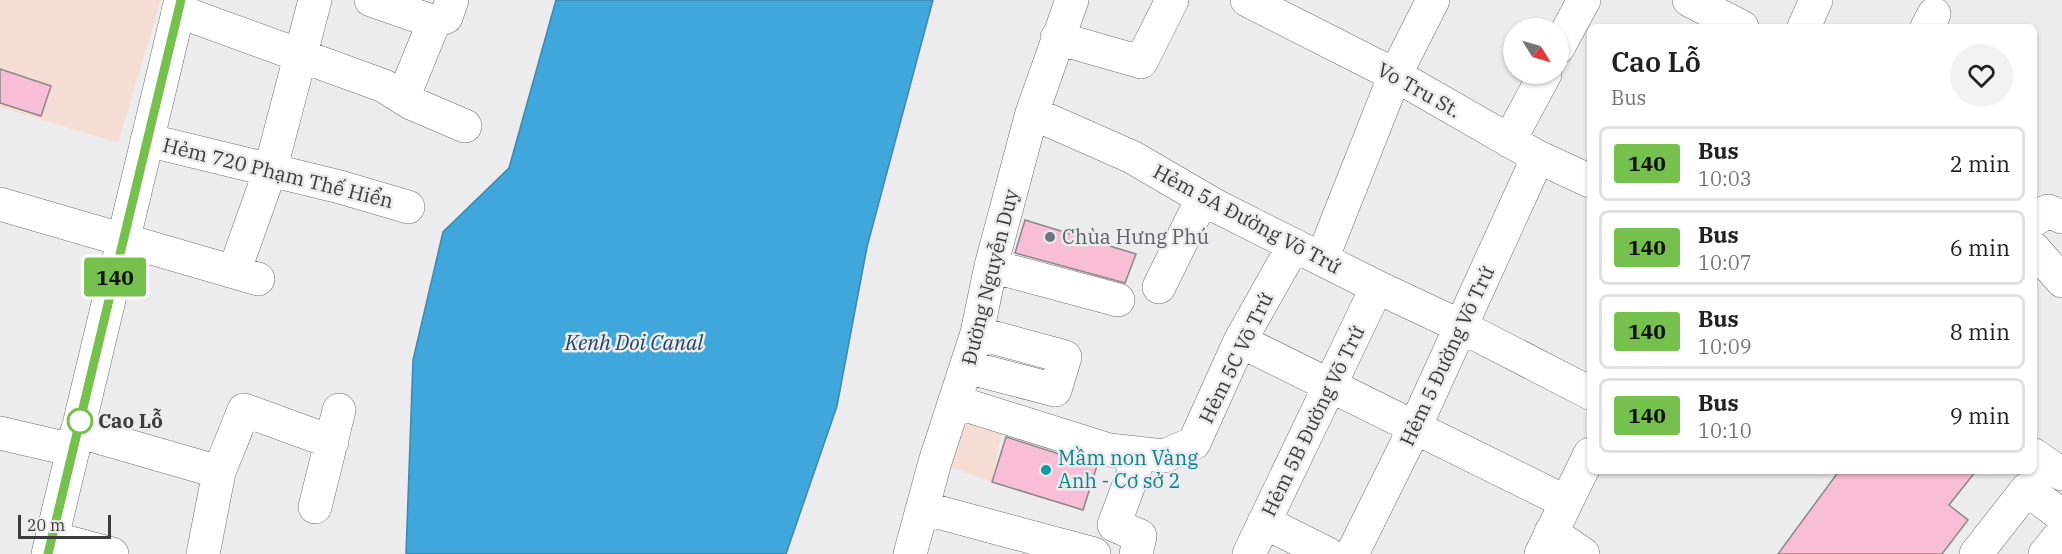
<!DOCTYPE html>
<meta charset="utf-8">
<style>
body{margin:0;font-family:"IBM Plex Serif",serif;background:#f2f2f2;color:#202124;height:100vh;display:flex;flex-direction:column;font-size:22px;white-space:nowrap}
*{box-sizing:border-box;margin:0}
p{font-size:20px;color:#757577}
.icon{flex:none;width:33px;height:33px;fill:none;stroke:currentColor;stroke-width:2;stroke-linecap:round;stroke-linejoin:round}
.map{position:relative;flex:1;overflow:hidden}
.details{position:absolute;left:1587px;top:24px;width:450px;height:450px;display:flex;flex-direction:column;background:#fff;border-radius:9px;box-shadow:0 2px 4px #0004}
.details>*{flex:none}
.badge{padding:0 12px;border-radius:4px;font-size:21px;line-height:39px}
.needle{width:39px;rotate:127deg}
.controls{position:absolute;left:1503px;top:18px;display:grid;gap:12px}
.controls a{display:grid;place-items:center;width:66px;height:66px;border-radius:50%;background:#fff;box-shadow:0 2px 4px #0004;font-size:30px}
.scale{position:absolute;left:18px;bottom:15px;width:93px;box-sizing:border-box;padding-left:6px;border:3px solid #3c3c3d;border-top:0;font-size:16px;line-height:21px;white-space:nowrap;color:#3c3c3d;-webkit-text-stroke:4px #ececef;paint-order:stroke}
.map>.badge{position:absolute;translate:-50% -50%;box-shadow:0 0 0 3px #fff}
.round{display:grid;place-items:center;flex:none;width:63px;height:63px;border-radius:32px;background:#f2f2f2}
.summary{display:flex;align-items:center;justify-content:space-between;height:102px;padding:0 24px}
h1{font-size:28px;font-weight:600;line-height:45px}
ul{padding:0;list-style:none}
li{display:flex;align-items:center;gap:18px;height:75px;margin:0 12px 9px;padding:0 12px;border:3px solid #e0e0e0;border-radius:9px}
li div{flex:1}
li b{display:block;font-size:22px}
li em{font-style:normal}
li .badge{min-width:66px;font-weight:700;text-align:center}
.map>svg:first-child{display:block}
.education{fill:#f6ddd4}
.water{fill:#40a7dc;stroke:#3f87ac;stroke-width:1.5}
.building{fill:#f8bed7;stroke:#8a8788;stroke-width:1.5}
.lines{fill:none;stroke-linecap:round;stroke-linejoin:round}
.minor-casing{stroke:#6d6d6f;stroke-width:34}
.major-casing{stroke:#6d6d6f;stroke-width:34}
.minor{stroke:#fff;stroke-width:33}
.major{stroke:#fff;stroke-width:33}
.line-casing{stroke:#fff;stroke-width:14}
.line{stroke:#76c04d;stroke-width:9}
.worship-dot{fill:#6b7280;stroke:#ececef;stroke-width:2}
.stop-dot{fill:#fff;stroke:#76c04d;stroke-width:3}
.culture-dot{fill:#0f9aa8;stroke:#ececef;stroke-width:2}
.labels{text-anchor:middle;stroke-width:5;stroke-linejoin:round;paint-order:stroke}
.street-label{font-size:20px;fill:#3c3c3d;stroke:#ececef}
.worship-label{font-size:20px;fill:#5b616d;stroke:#ececef;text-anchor:start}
.stop-label{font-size:20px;font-weight:bold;fill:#3c3c3d;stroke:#ececef;text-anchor:start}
.culture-label{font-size:20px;fill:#0d838f;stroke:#ececef;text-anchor:start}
.water-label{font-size:21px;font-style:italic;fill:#1d475e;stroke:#ececef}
</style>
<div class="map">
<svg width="2062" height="554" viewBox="0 0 2062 554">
<rect width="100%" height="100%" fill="#ececef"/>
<!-- education -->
<path class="education" d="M0 0H161L118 143 0 107Z
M956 402 1005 418 992 482 935 462Z"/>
<!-- water -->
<path class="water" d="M556 0H933L867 247 837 406 786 554H406L413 360 443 232 509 168Z"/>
<!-- building -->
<path class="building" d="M0 69 51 86 41 116 0 103Z
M1025 220 1136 254 1125 283 1015 253Z
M1006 437 1097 466 1083 510 992 482Z
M1839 471H1976L1949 505 1968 520 1942 554H1778Z"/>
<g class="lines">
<!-- minor casing -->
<g class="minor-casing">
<path id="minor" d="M371 0 434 22
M1247 0 1395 75 1538 157 1590 181
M1689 0 1742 27
M178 11 384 86 411 103 465 126
M1927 27 1934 14
M1057 38 1141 62 1172 0
M1558 48 1584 0
M403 98 434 22 446 17 452 0
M1032 113 1132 157 1216 206 1377 287 1460 326 1590 393
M147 140 340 187 408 207
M1509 141 1545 74
M0 204 258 279
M2034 220 2048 211 2062 217
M2034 249 2062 281
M1322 259 1395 75 1433 0
M991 266 1118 300
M234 272 270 171 315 0
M1159 287 1202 199
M1240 341 1566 502
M967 367 1055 390 1065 357 977 333
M956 402 1109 450 1164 456 1194 443 1240 341 1294 245
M77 431 219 472
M0 433 73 450
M2034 455 2062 474
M315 507 339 410
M923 508 1094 554
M1264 522 1328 554
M1551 532 1583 554
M52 538 112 554
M203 554 219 472 244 410 332 442
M910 554 935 462 977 333 991 266 1032 113 1072 0
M1136 554 1140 536 1114 525 1140 455
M1249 554 1377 287
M1352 554 1415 427 1538 157
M1976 554 2027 489 2062 516
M2045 554 2062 533"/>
</g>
<!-- major casing -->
<g class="major-casing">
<path id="major" d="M1804 27 1816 0
M48 554 181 0
M1541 554 1590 454"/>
</g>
<!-- minor -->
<use href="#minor" class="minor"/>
<!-- major -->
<use href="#major" class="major"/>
</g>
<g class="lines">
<!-- line casing -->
<g class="line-casing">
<path id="line" d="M48 554 181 0"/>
</g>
<!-- line -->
<use href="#line" class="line"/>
</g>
<!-- markers -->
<circle class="worship-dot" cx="1050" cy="237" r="6"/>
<circle class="stop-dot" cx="80" cy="421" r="12"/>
<circle class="culture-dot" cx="1046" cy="470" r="6"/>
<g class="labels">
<!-- street labels -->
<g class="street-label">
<text transform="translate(1419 90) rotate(29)" y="7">Vo Tru St.</text>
<text transform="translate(278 173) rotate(14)" y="7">Hẻm 720 Phạm Thế Hiển</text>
<text transform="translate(1247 219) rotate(28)" y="7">Hẻm 5A Đường Võ Trứ</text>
<text transform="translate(990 277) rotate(-76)" y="7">Đường Nguyễn Duy</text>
<text transform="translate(1447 356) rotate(-65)" y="7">Hẻm 5 Đường Võ Trứ</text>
<text transform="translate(1236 358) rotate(-64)" y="7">Hẻm 5C Võ Trứ</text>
<text transform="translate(1313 421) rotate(-64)" y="7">Hẻm 5B Đường Võ Trứ</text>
</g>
<!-- worship labels -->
<g class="worship-label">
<text x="1062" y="244">Chùa Hưng Phú</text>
</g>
<!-- stop labels -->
<g class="stop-label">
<text x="98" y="428">Cao Lỗ</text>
</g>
<!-- culture labels -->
<g class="culture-label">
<text x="1058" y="465">Mầm non Vàng<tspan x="1058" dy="23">Anh - Cơ sở 2</tspan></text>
</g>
<!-- water labels -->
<g class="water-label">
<text x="634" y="350">Kenh Doi Canal</text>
</g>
</g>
</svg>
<div class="controls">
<a><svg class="needle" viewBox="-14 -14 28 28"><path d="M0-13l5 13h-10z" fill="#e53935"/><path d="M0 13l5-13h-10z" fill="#757577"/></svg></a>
</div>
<div class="scale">20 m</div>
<b class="badge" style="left:115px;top:277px;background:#76c04d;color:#111">140</b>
<section class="details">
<div class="summary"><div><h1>Cao Lỗ</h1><p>Bus</p></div><a class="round"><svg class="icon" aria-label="heart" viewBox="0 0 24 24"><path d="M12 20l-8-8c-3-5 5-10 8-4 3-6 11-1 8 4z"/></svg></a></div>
<ul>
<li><span class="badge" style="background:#76c04d;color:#111">140</span><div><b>Bus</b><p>10:03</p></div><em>2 min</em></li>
<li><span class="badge" style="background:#76c04d;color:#111">140</span><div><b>Bus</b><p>10:07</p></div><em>6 min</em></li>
<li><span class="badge" style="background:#76c04d;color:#111">140</span><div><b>Bus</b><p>10:09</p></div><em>8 min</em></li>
<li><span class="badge" style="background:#76c04d;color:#111">140</span><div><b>Bus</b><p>10:10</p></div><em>9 min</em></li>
</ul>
</section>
</div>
